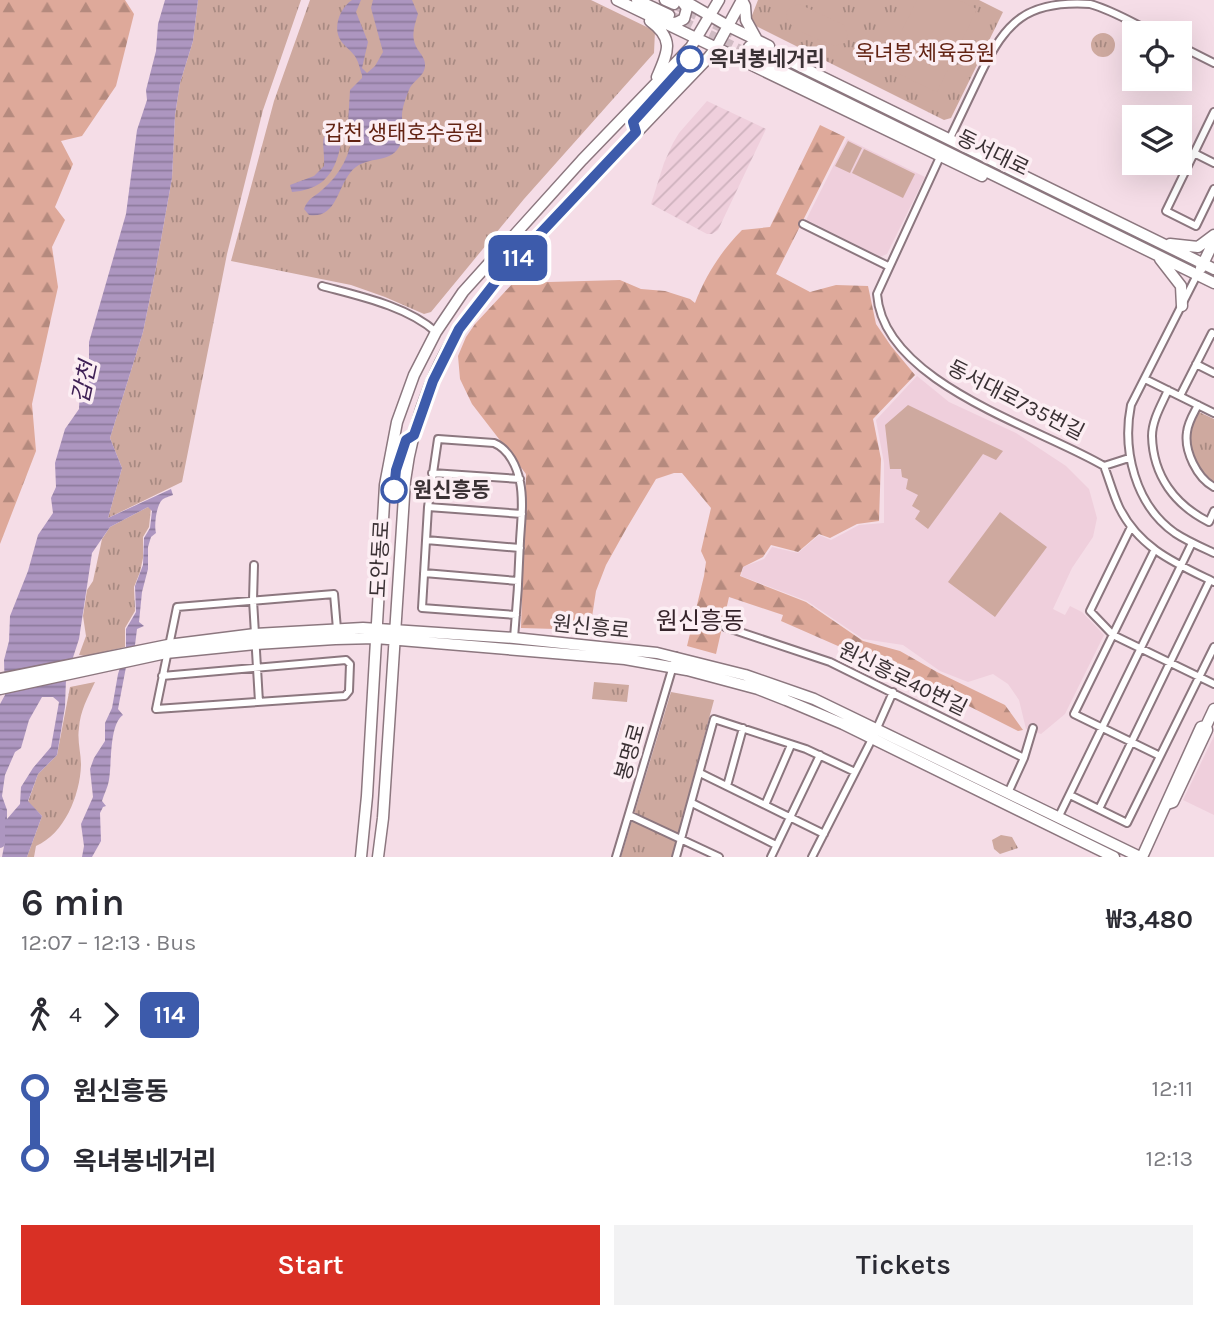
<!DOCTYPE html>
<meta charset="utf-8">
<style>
body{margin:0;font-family:Karla,"Noto Sans KR",sans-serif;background:#f2f2f3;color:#2b2b33;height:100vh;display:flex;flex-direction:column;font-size:26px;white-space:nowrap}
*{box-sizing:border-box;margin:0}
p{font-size:23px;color:#7c7c81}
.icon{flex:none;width:38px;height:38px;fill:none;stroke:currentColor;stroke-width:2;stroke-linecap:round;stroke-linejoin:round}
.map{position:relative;height:857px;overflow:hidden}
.details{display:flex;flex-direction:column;background:#fff;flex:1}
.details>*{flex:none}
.badge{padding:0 14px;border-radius:10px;font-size:24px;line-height:46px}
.controls{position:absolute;left:1122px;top:21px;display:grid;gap:14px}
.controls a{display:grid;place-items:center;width:70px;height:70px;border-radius:0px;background:#fff;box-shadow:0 7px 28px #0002;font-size:35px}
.map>.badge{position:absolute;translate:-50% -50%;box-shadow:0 0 0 4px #fff}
.legs{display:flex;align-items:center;gap:10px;height:77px;padding:0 21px;font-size:23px}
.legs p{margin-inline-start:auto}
.head{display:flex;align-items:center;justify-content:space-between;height:119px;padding:0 21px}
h1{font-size:38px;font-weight:600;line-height:52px}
.action{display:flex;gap:14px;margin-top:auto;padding:14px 21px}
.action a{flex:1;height:80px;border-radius:0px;background:#d93025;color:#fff;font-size:28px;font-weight:600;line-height:80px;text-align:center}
.action a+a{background:#f2f2f3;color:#2b2b33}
ul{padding:0 21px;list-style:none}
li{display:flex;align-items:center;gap:24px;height:70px;font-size:26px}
li i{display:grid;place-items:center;width:10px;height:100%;margin:0 9px;background:currentColor}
li i::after{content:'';width:18px;height:18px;margin:-9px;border:5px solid;border-radius:50%;background:#fff}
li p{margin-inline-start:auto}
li:first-child i{background:linear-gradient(#0000 50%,currentColor 0)}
li:last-child i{background:linear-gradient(currentColor 50%,#0000 0)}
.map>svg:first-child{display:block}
.built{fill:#efcfdc}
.industrial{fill:url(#industrial-furrows)}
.grass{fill:url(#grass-tufts)}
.forest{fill:url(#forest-firs)}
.pitch{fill:#cea99f}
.water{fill:url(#water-rules);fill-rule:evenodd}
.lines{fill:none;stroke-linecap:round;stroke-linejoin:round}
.river{stroke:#ad96c0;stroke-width:10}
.secondary-tunnel{stroke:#d0bbc3;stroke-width:10;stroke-dasharray:10 5;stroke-linecap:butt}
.street-casing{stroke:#8c777f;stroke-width:10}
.secondary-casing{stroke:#8c777f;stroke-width:13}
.street{stroke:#fff;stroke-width:6}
.secondary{stroke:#fff;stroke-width:10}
.line-1-casing{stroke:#fff;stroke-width:16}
.line-1{stroke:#3d5bab;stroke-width:10}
.stop-1-dot{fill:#fff;stroke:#3d5bab;stroke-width:3.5}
.labels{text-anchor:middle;stroke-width:7;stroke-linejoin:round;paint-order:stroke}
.park-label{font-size:21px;fill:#622212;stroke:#fceef3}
.stop-label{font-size:21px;font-weight:bold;fill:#3a3134;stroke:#fceef3;text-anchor:start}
.street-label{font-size:21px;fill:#3a3134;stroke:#fceef3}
.water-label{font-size:23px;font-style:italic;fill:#3f2055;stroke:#fceef3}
.quarter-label{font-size:24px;fill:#36242b;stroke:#fceef3}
</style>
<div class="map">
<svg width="1214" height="857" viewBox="0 0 1214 857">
<defs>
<pattern id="industrial-furrows" width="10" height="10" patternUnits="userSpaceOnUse" patternTransform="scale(1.75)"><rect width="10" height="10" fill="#efcfdc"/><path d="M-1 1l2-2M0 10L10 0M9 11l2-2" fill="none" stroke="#ceb2bd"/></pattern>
<pattern id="grass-tufts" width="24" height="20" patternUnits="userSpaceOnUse" patternTransform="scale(1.75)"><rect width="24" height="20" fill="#cea99f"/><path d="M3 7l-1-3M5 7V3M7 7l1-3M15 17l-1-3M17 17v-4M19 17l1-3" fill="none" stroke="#a88a82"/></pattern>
<pattern id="forest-firs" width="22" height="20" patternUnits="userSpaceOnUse" patternTransform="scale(1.75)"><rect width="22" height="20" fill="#dea99a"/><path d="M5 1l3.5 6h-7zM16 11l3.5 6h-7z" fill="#b58a7e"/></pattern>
<pattern id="water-rules" width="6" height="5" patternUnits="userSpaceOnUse" patternTransform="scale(1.75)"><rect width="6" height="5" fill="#ad96c0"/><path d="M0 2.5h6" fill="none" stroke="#8e7b9d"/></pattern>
</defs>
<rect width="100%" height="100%" fill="#f5dde7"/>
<!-- built -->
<path class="built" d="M847 139 925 177 887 254 880 257 806 220Z
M917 376 949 402 1016 433 1066 466 1089 489 1097 518 1093 537 1072 568 1053 609 1065 615 1070 606 1082 612 1104 635 1065 714 1041 734 1026 729 1019 700 1008 684 993 674 968 682 940 671 903 645 863 639 807 601 741 576 743 567 764 559 772 547 798 553 819 535 831 540 859 525 884 523V463L876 420Z
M1214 736V815L1183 800Z"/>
<!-- industrial -->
<path class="industrial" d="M707 101 766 129 718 230 712 234H707L651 204 664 163 673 143 679 133Z"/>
<!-- grass -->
<path class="grass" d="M198 0H301L263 110 227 254 182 482 108 518 122 468 110 438 143 332 155 273 172 178 175 115 180 83 193 41Z
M310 0H591L655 31 654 53 524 199 431 312 424 314 385 297 351 285 231 261 274 101Z
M758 0H979L1003 12 951 118 944 120 756 26 751 18Z
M1091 45a12 12 0 1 1 24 0a12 12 0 1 1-24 0Z
M1199 412 1214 419V485C1200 476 1186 451 1190 434 1192 426 1196 419 1199 412Z
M148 507 151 508 149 527 143 537V558L140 572 134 587 135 611 125 628V647L86 656 79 655 86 636 83 616 87 590 93 581 102 539 110 527Z
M95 682C88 697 80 711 79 728 77 740 81 753 81 765 80 796 64 834 36 846L34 857H27L42 816 28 802 38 774 57 755 70 687Z
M594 682 629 685 627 702 592 699Z
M671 692 714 700 672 857H621Z
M1001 835 1012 837 1018 848 1000 854 994 849 992 840Z"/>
<!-- forest -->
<path class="forest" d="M0 0H125L134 14 116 86 82 136 61 141 73 164 55 207 65 220 52 247 58 287 32 404 36 451 0 544Z
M820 125 845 137 776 274 810 292 836 285 868 286 876 324 891 346 915 375 873 419 881 459 879 521 857 524 830 538 819 534 798 552 771 545 763 557 743 567 740 576 806 602 863 641 900 651 937 672 1005 705 1023 730 1018 731 939 691 923 678 913 685 838 646 781 621 783 615 729 597 716 654 687 646 704 576 706 562 701 551 711 508 682 473H674L656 479 625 531 606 565 596 591 590 630 521 628 526 474 472 404 460 379 458 356 466 337 475 324 513 283 620 280 641 289 665 291 690 299 695 303C706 275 721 251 742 230L770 227Z"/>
<!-- pitch -->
<path class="pitch" d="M917 0H958L977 9 937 92 884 67Z
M799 4 844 25 848 36 845 43 834 46C823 41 785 28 786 15 787 8 792 6 799 4Z
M848 141 862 148 850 173 835 166Z
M864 149 915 174 903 198 852 173Z
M908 405 1003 451 996 460 983 454 928 529 915 519 920 511 912 506 918 495 906 489 908 479 902 477 901 469H890L885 425Z
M1000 512 1047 547 995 617 948 582Z"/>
<!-- water -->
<path class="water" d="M165 0H198L193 41 180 83 175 115 172 178 155 273 143 332 110 438 122 468 108 518 171 489 173 495C170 496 164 498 162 500 156 506 154 526 156 533L151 537 148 547V569L142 592 139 622 144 626 137 629 134 653 126 667 118 709 123 715C109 725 112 762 109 780 108 787 104 794 102 801L106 806 103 807 100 813 101 841 92 857H82L84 846 81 824 93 797 90 769 94 758 105 741V723L112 708 118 674 126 649V629L136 612 135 586 143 565 144 538 150 528 152 511 148 507 110 527 92 553 79 639 66 679 65 707 57 755 38 774 28 801 42 816 27 857H2L5 841 0 835V704L5 695 4 660 9 641 10 616 28 571 38 535 53 513 51 498 56 487 55 463 65 429 79 409 80 386 89 366V342L126 214 137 130 147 100 146 90 156 51 158 24ZM42 697H53L59 702 51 747 33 768 21 787 20 804 7 819V810L2 796 5 775 15 752 21 748 29 720Z
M352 0H361L356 12 368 42 362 68 367 73 375 66 383 52 371 8 373 0H412L418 14C414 27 410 37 418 50 421 54 425 59 425 64 426 76 413 80 409 90 406 97 402 108 402 116 402 126 405 138 399 147 389 165 364 154 350 173 337 189 336 219 309 215L304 209C308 198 314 197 322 190 340 175 351 154 353 131L345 129C341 137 341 147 338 156 330 181 316 190 292 192L290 185 314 176 324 166C325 144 318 140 333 122L348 123 350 90 362 78V75C360 70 359 63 356 58 353 52 345 47 341 41 332 28 340 8 352 0Z"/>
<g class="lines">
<!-- river -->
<path class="river" d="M0 814V843"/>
<!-- secondary-tunnel -->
<path class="secondary-tunnel" d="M674 4 733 33
M669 15 753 56"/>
<!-- street casing -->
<g class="street-casing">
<path id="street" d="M1180 46 1214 63
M1214 112 1166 211 1196 226 1214 189
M951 136C961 115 971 94 981 73 1006 22 1026 0 1090 4 1112 10 1133 23 1154 33
M1194 153 1214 163
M940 157 877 294C883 383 1038 427 1104 466L1129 458
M803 224 888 266
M1197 275 1131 405C1122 450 1135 505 1175 533 1187 541 1201 547 1214 553
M322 286C359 296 407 306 436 332
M1196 364 1214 373
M1145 379 1214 413
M1168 390C1162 404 1152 420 1152 436 1153 476 1175 505 1209 522L1214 511
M1180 396 1212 333 1214 334
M1198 405C1194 413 1188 422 1187 432 1184 451 1197 478 1214 487
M1104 466C1109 479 1113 494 1119 507 1139 548 1175 563 1214 582
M432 473 520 479
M428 507 522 514
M1131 527 1090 611 1113 635 1214 684
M426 540 520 548
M1154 551 1074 714 1160 756
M254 565 253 600 259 702
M424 573 518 581
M725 627 830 662 1024 758
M514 638C517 606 519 574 520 541 521 522 524 501 520 482 517 467 509 449 494 443L438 439 428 507 422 608 516 615
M162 676 346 660 350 664 349 691 345 696 156 709 177 607 334 594 337 629
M877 728 893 692
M700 773 824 834
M727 786 743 728
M1008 793 1024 758 1033 728
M1070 795 1127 823 1214 647
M692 803 776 845
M765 805 791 745
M1099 809 1210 580
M629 815 719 857
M1058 818 1192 543
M616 857 676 656
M676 857 714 719 806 749 855 772
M771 857 820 755
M812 857 872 739"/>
</g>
<!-- secondary casing -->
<g class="secondary-casing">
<path id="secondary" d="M617 0 982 176
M637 0 669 15
M665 0 674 4
M683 0 728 26 769 46
M742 0 745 6 746 20 757 40
M650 21C675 39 668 52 657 77
M667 22 676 23 684 19 687 8 681 0
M761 47 1214 269
M755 58 1214 283
M753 64 747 60 749 47 754 43H762
M1170 244 1198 247 1214 235
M1160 259 1181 286 1182 306
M1201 268 1214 241
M0 679 168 645 255 634 363 628 514 638 657 653 745 675 814 699 1140 857
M0 689 166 653 256 644 335 639 376 638 625 659 687 670 758 689 786 700 843 724 1114 857
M1167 804 1173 802 1207 730 1206 726 1214 709
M361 857 367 796 385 485 397 422 414 375 436 332 463 292 582 160 691 47 719 0
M378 857 383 818 405 481C413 417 438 352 479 302 506 267 538 236 569 204 615 155 661 107 708 58L716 48 742 0
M1142 857 1201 727 1206 726"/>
</g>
<!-- street -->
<use href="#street" class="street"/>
<!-- secondary -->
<use href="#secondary" class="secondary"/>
</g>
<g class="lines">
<!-- line-1 casing -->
<g class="line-1-casing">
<path id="line-1" d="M394 490 396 470 406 440 414 435 433 381 459 329 501 275 636 132 633 122 690 59"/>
</g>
<!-- line-1 -->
<use href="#line-1" class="line-1"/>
</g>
<!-- markers -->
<g class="stop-1-dot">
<circle cx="690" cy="59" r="12"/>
<circle cx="394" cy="490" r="12"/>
</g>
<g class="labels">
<!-- park labels -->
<g class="park-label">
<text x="925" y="60">옥녀봉 체육공원</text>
<text x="404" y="140">갑천 생태호수공원</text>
</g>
<!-- stop labels -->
<g class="stop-label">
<text x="709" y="66">옥녀봉네거리</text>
<text x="413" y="497">원신흥동</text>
</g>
<!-- street labels -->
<g class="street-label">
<text transform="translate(993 153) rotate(26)" y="7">동서대로</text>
<text transform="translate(1016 400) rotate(27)" y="7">동서대로735번길</text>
<text transform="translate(380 559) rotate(-87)" y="7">도안동로</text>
<text transform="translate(591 627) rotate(6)" y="7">원신흥로</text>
<text transform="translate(903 679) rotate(26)" y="7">원신흥로40번길</text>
<text transform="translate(630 752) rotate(-74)" y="7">봉명로</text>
</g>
<!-- water labels -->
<g class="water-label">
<text transform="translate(84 382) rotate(-78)" y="8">갑천</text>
</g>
<!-- quarter labels -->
<g class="quarter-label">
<text x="700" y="629">원신흥동</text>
</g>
</g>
</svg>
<div class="controls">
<a><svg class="icon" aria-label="locate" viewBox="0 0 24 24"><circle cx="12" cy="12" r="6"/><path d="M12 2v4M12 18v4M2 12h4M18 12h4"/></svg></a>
<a><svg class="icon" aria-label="layers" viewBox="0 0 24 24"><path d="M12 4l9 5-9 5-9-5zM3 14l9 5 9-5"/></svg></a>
</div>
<b class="badge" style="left:518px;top:258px;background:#3d5bab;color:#fff">114</b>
</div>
<section class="details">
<div class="head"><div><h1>6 min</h1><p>12:07 – 12:13 · Bus</p></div><b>₩3,480</b></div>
<div class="legs"><svg class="icon" aria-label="walk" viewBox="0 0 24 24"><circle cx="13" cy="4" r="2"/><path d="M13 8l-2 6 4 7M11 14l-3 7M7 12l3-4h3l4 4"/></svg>4<svg class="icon" aria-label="forward" viewBox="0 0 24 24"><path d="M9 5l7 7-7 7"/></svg><b class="badge" style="background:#3d5bab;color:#fff">114</b></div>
<ul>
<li><i style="color:#3d5bab"></i><b>원신흥동</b><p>12:11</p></li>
<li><i style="color:#3d5bab"></i><b>옥녀봉네거리</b><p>12:13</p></li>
</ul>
<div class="action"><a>Start</a><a>Tickets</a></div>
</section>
